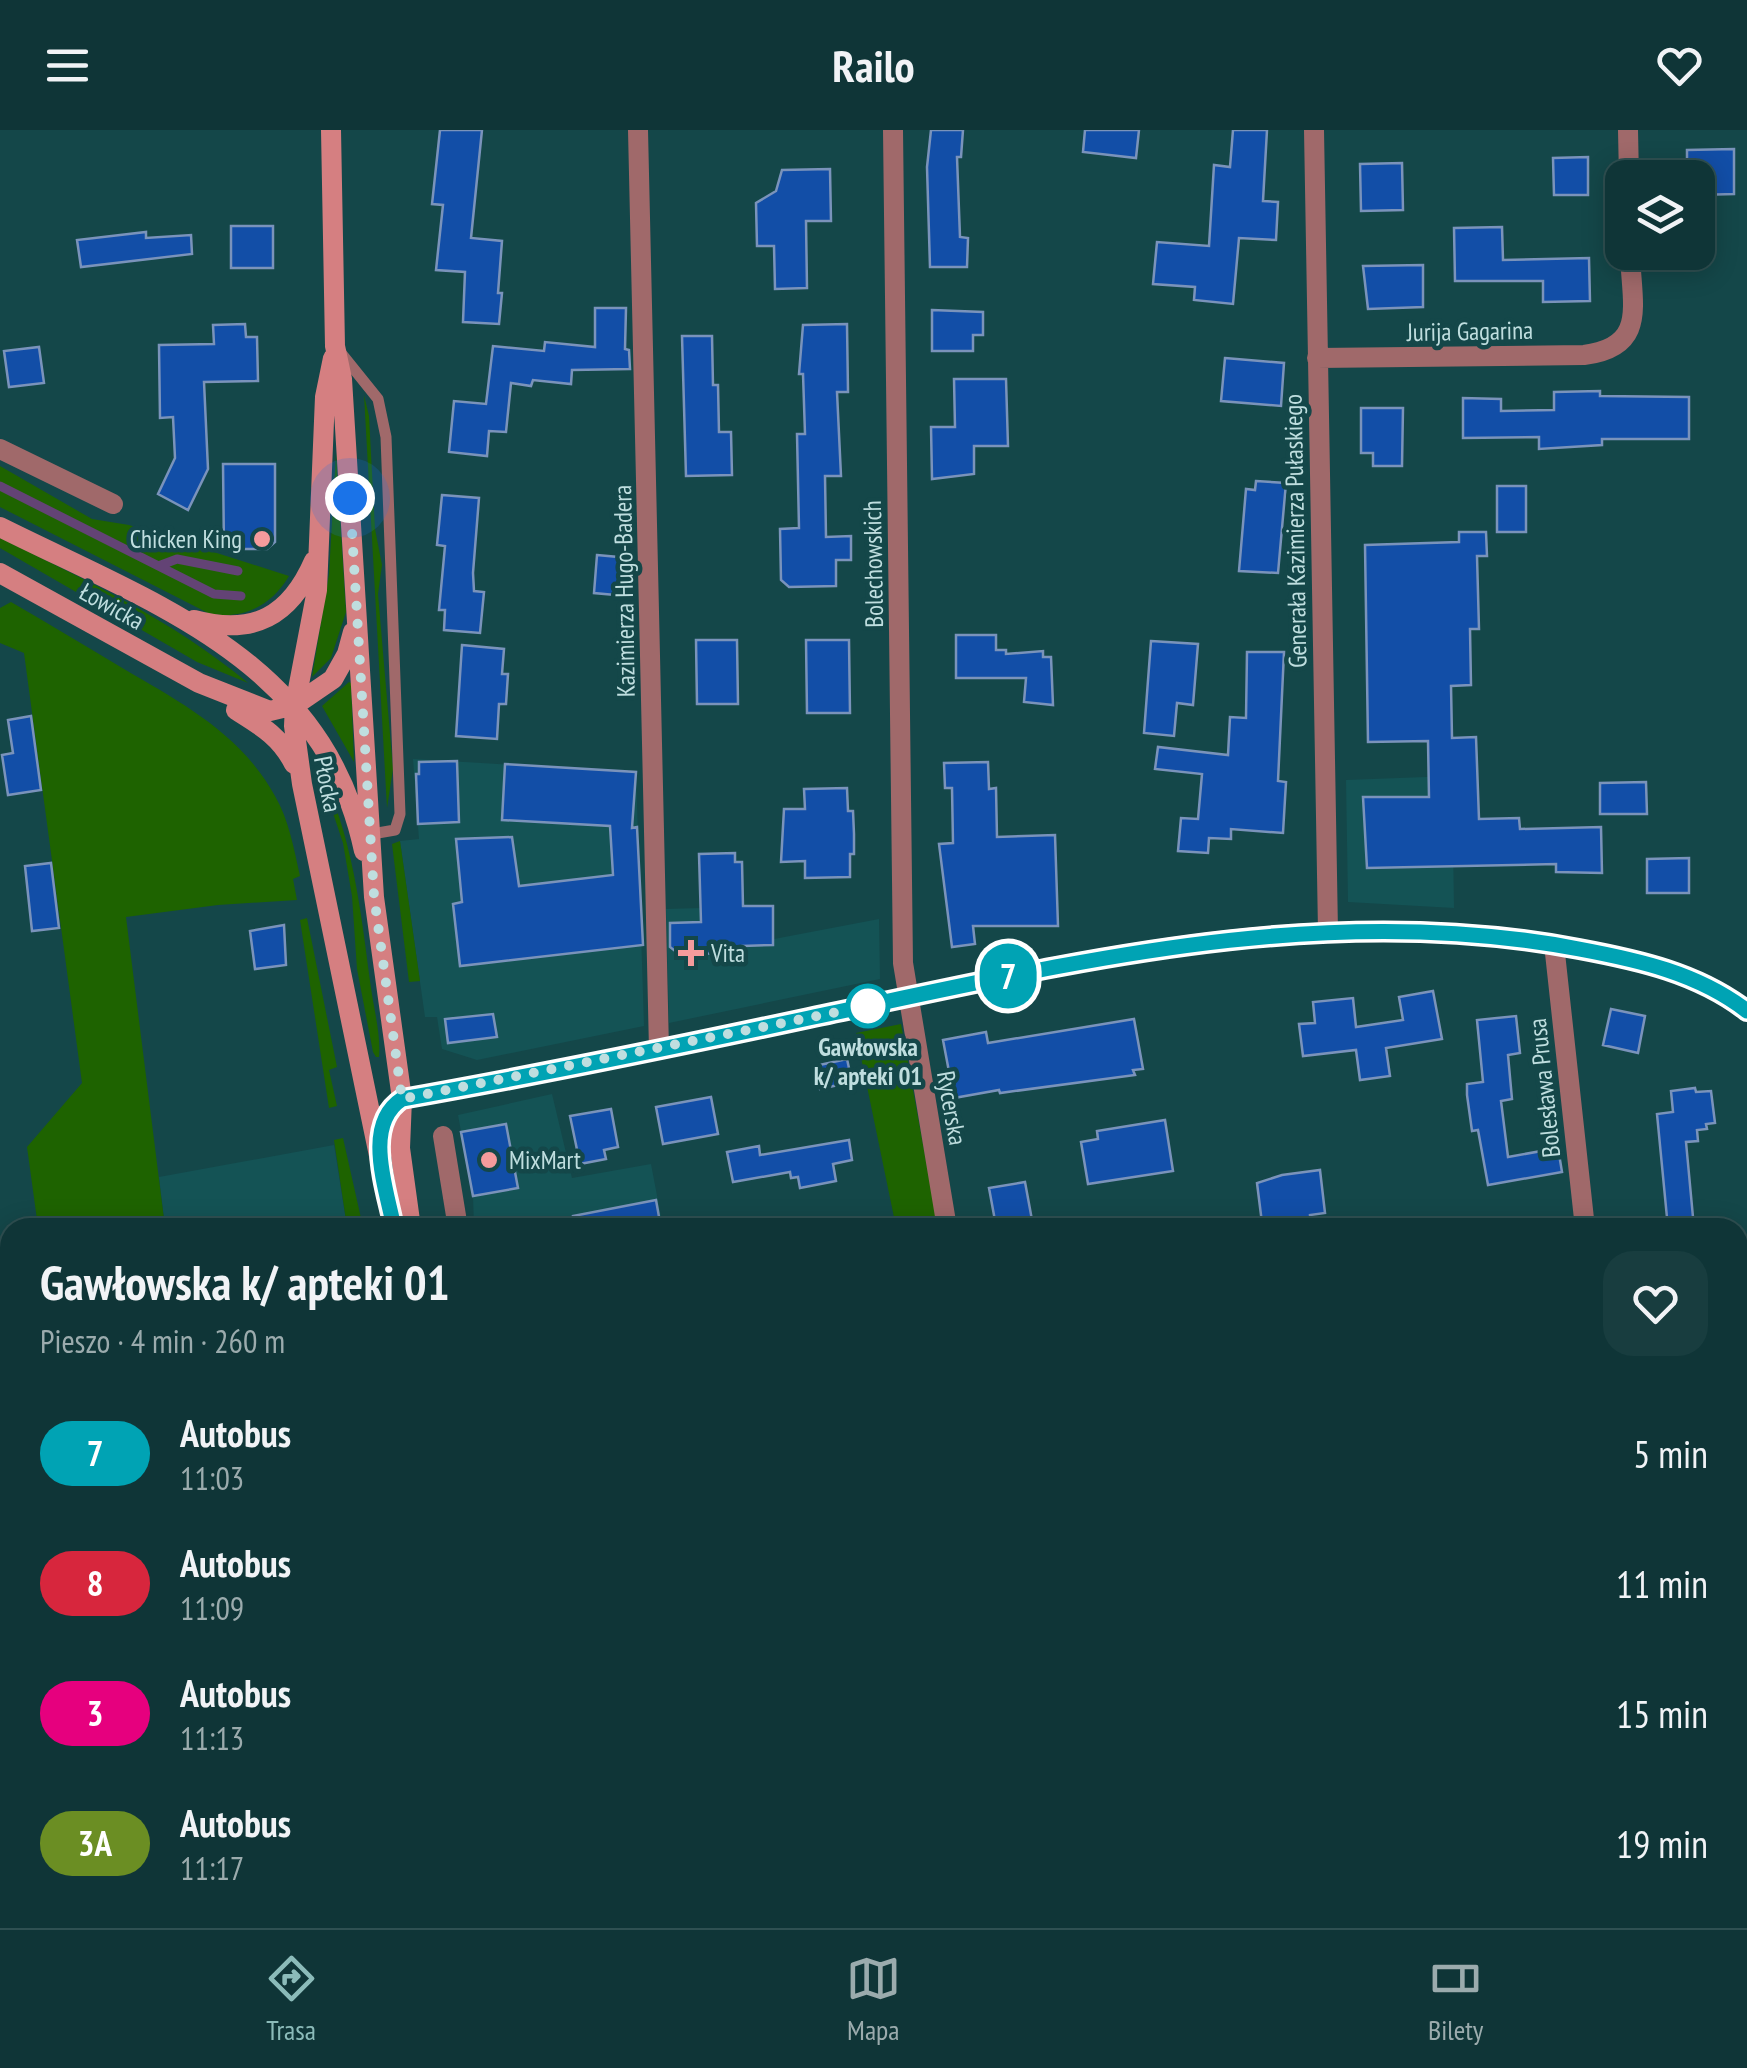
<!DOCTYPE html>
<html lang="pl">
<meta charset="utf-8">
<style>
body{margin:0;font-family:"PT Sans Narrow",sans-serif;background:#183d3f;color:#f1f3f6;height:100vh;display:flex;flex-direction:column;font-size:38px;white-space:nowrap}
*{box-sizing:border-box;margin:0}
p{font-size:32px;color:#9babad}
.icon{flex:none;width:55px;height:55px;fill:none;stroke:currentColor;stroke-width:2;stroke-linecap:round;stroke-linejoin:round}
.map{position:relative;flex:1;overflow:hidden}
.details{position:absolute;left:0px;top:1088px;width:1748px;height:712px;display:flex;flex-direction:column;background:#0f3537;border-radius:30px 30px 0 0;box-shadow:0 5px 25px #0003,0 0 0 2px #2f5052}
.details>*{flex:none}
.badge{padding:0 20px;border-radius:32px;font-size:35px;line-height:65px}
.tools{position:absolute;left:1605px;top:30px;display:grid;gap:20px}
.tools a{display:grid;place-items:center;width:110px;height:110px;border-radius:20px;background:#0f3537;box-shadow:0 5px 25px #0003,0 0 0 2px #2f5052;font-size:50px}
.you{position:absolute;width:50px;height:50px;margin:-25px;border:8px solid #fff;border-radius:50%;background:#1a73e8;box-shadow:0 0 0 15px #1a73e833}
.map>.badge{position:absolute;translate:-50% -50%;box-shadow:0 0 0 5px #fff}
.round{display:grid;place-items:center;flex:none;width:105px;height:105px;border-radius:30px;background:#183d3f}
.headline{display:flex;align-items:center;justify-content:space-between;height:170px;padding:0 40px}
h1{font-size:48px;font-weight:800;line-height:75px}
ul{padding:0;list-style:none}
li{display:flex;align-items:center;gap:30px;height:130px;padding:0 40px}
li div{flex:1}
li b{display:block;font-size:38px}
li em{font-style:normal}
li .badge{min-width:110px;font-weight:700;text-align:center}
header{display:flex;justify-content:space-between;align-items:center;height:130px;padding:0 40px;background:#0f3537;font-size:45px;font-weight:800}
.menu{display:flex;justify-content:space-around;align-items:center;height:140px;border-top:2px solid #2f5052;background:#0f3537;font-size:28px;color:#9babad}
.menu a{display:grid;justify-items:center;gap:5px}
.menu .current{color:#8bbbb9}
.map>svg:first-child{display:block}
.built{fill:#145355}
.green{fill:#1e6300}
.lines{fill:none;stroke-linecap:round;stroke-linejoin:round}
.stream{stroke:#634375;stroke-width:9}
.building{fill:#124ea7;stroke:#7a93bb;stroke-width:2.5}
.lane{stroke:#a0696a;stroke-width:11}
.street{stroke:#a0696a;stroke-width:20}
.secondary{stroke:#d57f81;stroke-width:20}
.line-casing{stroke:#fff;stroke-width:22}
.line{stroke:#00a3b4;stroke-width:15}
.walk{stroke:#bfdedf;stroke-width:10;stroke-dasharray:0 18}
.poi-dot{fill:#f59b9c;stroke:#144749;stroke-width:4}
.stop-dot{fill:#fff;stroke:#00a3b4;stroke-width:5}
.labels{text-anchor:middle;stroke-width:9;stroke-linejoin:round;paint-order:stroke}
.street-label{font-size:25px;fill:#bfdedf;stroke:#144749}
.poi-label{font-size:25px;fill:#bfdedf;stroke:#144749;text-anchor:start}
.stop-label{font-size:25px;font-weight:bold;fill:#bfdedf;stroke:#144749}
</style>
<header><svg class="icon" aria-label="menu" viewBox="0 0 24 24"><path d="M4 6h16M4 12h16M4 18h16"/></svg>Railo<svg class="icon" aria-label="heart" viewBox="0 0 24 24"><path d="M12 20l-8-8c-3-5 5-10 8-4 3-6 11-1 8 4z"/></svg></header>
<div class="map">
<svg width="1747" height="1798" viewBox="0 0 1747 1798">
<rect width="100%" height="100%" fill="#144749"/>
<!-- built -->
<path class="built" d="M413 629 636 642 644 896 477 930 442 919 437 887H425L400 711 419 709Z
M1452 646 1454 778 1348 772 1346 650Z
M773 776 774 809 879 789 880 849 669 893 666 779Z
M552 964 572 1048 651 1034 663 1097H474L473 1066 458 985Z
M334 1015 347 1097H165L159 1047Z
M10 1478V1790H425L426 1798H0V1480Z"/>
<!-- green -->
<path class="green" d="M364 265 369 286 375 399 382 435 378 464 393 639 387 678Z
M336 323 346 482 331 528 312 547 329 444Z
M0 336 92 389 129 395 289 446C272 475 243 491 208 483L0 377Z
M0 408C86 450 174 491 248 553L197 532 0 418Z
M11 472C49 494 86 516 124 539 182 573 241 604 275 666 289 690 294 719 300 746L293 749 297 770 218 775 126 787 165 1097H38L27 1017 82 953 24 523 0 513V478Z
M349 552 351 553 354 632 322 576Z
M317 635C353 701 361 784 371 858 374 880 381 905 379 927H376L373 922 357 839 352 766 343 713Z
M400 711 420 851 409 852 392 714Z
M307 788 337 937 329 940 337 976 329 978 300 790Z
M901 894 938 1097H896L856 903Z
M343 1008 363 1097H347L334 1010Z
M10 1346V1463L0 1464V1355Z"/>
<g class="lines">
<!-- stream -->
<path class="stream" d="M0 356 214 464 241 466
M161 435 177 429 238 441"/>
</g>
<!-- building -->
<path class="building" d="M440 0H482L471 108 502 111 498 163H502L499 194 463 192 465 142 436 140 443 75 432 74Z
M931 0H963L961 27H957L960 107 968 108 967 137H930L927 37Z
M1085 0H1139L1136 28 1083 22Z
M1233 0H1267L1263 71 1278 72 1276 110 1239 108 1233 174 1194 170 1195 157 1153 154 1157 112 1209 116 1214 35 1230 37Z
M1734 19V64L1698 65V48H1687V20Z
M1588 27V65H1554L1553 28Z
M1402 33 1403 80 1361 81 1360 34Z
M830 39 831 91H806L807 158 775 159 774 116H757L756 73 776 61 782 40Z
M231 96H273V138H231Z
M1502 97 1503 130 1589 128 1590 171 1543 172V151H1455L1454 98Z
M146 102V108L191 105 192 124 81 137 77 110Z
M1423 135V177L1368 179 1363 136Z
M595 178H626L625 219 629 220 630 239 572 240 571 254 533 250 531 256 511 253 506 302 489 301 487 326 449 322 454 271 486 274 493 216 544 221 545 212 595 217Z
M932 180 983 182V205H973V221H932Z
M245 194 246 207H257L258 251 204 252 208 339 188 380 158 364 175 328 173 287 160 288 159 215 214 214 213 195Z
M847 194 848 262H837L841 346H825L826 407 851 406V430H836V456L789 457 781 450 780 399 799 398 797 304H805L803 244H799L803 195Z
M682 206H712L713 255H718L719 302H731L732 345 686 346Z
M39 217 44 253 9 257 4 221Z
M1225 228 1284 233 1281 276 1221 271Z
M954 249H1006L1008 316H974V344L932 349 931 297H955Z
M1600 261V266L1689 267V309H1602V315L1539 319V307L1463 308V268L1501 269V281L1554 280V262Z
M1361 278H1403L1402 336H1373V323H1361Z
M223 334H275V412L267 419H224Z
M1256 351 1286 353 1278 443 1239 441 1246 359 1255 360Z
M1497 356H1526V402H1497Z
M442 365 479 368 473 443 474 461 484 462 480 503 444 500 445 480H439L445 416 437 415Z
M1459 402H1486L1487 426H1477L1479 499H1470L1471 555 1451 556 1452 608 1476 607 1479 689 1519 688 1520 699 1601 697 1602 743 1556 742V734L1367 738 1363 667H1429L1428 611 1368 612 1365 415 1459 412Z
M597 425 629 428 626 466 594 463Z
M956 505H996V520H1006V524L1043 521V527H1051L1053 575 1024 572 1026 548H956Z
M696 510H737L738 574H697Z
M806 510H849L850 583H807Z
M1151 511 1198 514 1193 575 1177 573 1174 606 1144 603Z
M462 515 504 519 502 544H508L506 574H499L497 609 456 606Z
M1247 522H1284L1278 651 1286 652 1283 703 1231 699V709L1209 708 1208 723 1178 721 1181 688 1198 689 1202 644 1155 639 1158 617 1228 625 1230 587 1246 588Z
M31 586 41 660 8 665 2 625 13 623 8 590Z
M457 631 459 692 418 694 416 644H419V632Z
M988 632 989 659 996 658 997 707 1055 705 1058 796H973L975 814 952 817 939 714 953 713 952 658H945L944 633Z
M505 634 636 642 632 698 637 697 643 815 460 836 453 774 462 772 456 709 512 707 519 756 613 745 610 696 502 690Z
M1646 652 1647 684H1600V653Z
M847 658 848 681H853L854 704V724H850V747L805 748V731L781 732 784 679H805L804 659Z
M735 723V732H742L743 776H773V815L742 816 685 829 670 817V793L701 792 699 724Z
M1689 728V763H1647V729Z
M51 733 59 798 32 801 25 736Z
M284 795 286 835 255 839 250 801Z
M1433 861 1442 909 1386 918 1390 946 1360 950 1356 920 1303 926 1299 894 1315 893 1313 872 1353 868 1356 897 1403 890 1399 867Z
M1611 879 1645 886 1638 923 1603 915Z
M493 884 497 907 448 913 445 889Z
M1516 886 1520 923 1508 925 1512 969 1501 971 1508 1027 1558 1018 1562 1042 1488 1055 1478 1000 1472 1001 1467 965V954L1483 952 1477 890Z
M1134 889 1143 939 1133 940 1135 945 1000 963 999 960 954 968 943 910 986 902 988 913Z
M847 929 852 952 820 959 815 936Z
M1695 958 1696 962 1711 961 1715 993 1706 994 1707 999 1697 1000 1698 1011 1686 1012 1694 1098H1668L1657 984 1673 982 1671 961Z
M711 967 718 1004 663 1014 656 977Z
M611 979 618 1017 604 1020 606 1029 580 1034 570 986Z
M1165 990 1173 1041 1088 1054 1081 1012 1098 1009 1097 1001Z
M506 994 518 1058 473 1066 461 1002Z
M849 1010 852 1030 833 1034 836 1051 800 1058 798 1047 791 1048 790 1042 733 1052 727 1022 759 1016 760 1025Z
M1320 1040 1325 1083 1310 1085 1311 1098H1280V1091L1262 1093 1257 1053 1282 1045Z
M1025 1052 1032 1090 996 1096 989 1058Z
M656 1070 661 1098H574L573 1086Z"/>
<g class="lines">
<!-- lane -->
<path class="lane" d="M341 223 378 269 386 307 400 684 395 700 372 704"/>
<!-- street -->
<path class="street" d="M638 0 659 920
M893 0 903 833 947 1098
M1314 0 1328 801
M1628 0 1629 48
M1317 228 1584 225C1649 217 1631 173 1630 122
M0 319 113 374
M1554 814 1585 1098
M443 1006 458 1098
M0 1472 10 1470
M1738 1739 1747 1740
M440 1790 441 1798
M571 1790 573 1798
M1060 1798 1121 1790"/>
<!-- secondary -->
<path class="secondary" d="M331 0 335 216 342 249 374 767 402 969 400 1018 411 1098
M333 228 325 267 317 460 295 575 294 596 302 654 394 1098
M0 397C156 475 323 529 364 721
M0 443 199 553 270 581 295 575 333 549 347 524 353 502
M194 490C254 506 290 486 314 431
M236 580C260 595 281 607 294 634
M379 1019 386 984 402 969C538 945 674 917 809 888 1063 835 1319 768 1579 819 1638 830 1698 843 1747 881
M515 1790 516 1798"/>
</g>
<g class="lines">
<!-- line casing -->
<g class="line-casing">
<path id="line" d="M394 1098C387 1060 362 995 402 969 538 945 674 917 809 888 1063 835 1319 769 1579 819 1638 830 1698 843 1747 881"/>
</g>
<!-- line -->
<use href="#line" class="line"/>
<!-- walk -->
<path class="walk" d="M350 368 374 766 402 969 878 874 868 876"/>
</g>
<!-- markers -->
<g class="poi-dot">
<circle cx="262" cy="409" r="10"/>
<path d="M686 808h10v10h10v10h-10v10h-10v-10h-10v-10h10z"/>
<circle cx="489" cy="1030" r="10"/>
</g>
<circle class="stop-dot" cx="868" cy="876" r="20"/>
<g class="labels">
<!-- street labels -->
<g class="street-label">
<text transform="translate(1470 201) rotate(-1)" y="9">Jurija Gagarina</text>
<text transform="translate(1295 401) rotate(-91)" y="9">Generała Kazimierza Pułaskiego</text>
<text transform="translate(873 434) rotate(-91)" y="9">Bolechowskich</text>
<text transform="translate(624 461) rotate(-91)" y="9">Kazimierza Hugo-Badera</text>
<text transform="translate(112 476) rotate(29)" y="9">Łowicka</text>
<text transform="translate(328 654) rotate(79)" y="9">Płocka</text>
<text transform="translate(1544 958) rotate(-96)" y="9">Bolesława Prusa</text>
<text transform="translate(952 978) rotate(80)" y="9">Rycerska</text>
</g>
<!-- poi labels -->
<g class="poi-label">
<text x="242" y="418" text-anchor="end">Chicken King</text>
<text x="711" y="832">Vita</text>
<text x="509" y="1039">MixMart</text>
</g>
<!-- stop labels -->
<g class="stop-label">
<text x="868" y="926">Gawłowska<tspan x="868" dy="29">k/ apteki 01</tspan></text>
</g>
</g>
</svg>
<div class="tools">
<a><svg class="icon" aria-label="layers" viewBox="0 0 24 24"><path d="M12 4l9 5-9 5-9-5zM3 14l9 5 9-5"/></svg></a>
</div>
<div class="you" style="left:350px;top:368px"></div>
<b class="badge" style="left:1008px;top:846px;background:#00a3b4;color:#fff">7</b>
<section class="details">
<div class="headline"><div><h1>Gawłowska k/ apteki 01</h1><p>Pieszo · 4 min · 260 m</p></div><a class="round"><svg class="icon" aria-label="heart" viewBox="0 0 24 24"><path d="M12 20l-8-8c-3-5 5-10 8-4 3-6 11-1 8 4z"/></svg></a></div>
<ul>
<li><span class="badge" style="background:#00a3b4;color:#fff">7</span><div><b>Autobus</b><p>11:03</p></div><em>5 min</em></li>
<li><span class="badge" style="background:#d7263d;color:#fff">8</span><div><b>Autobus</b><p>11:09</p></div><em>11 min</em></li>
<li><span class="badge" style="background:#e6007e;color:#fff">3</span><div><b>Autobus</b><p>11:13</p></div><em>15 min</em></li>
<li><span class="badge" style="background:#6b8e23;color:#fff">3A</span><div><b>Autobus</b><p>11:17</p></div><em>19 min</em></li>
</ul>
</section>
</div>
<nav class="menu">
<a class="current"><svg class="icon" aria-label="directions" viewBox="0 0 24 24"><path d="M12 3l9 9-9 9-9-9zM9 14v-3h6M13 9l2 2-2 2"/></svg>Trasa</a>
<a><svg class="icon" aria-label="map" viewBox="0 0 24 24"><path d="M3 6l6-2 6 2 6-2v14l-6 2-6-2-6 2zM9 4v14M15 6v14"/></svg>Mapa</a>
<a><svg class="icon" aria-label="tickets" viewBox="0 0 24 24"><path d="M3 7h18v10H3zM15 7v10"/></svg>Bilety</a>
</nav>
